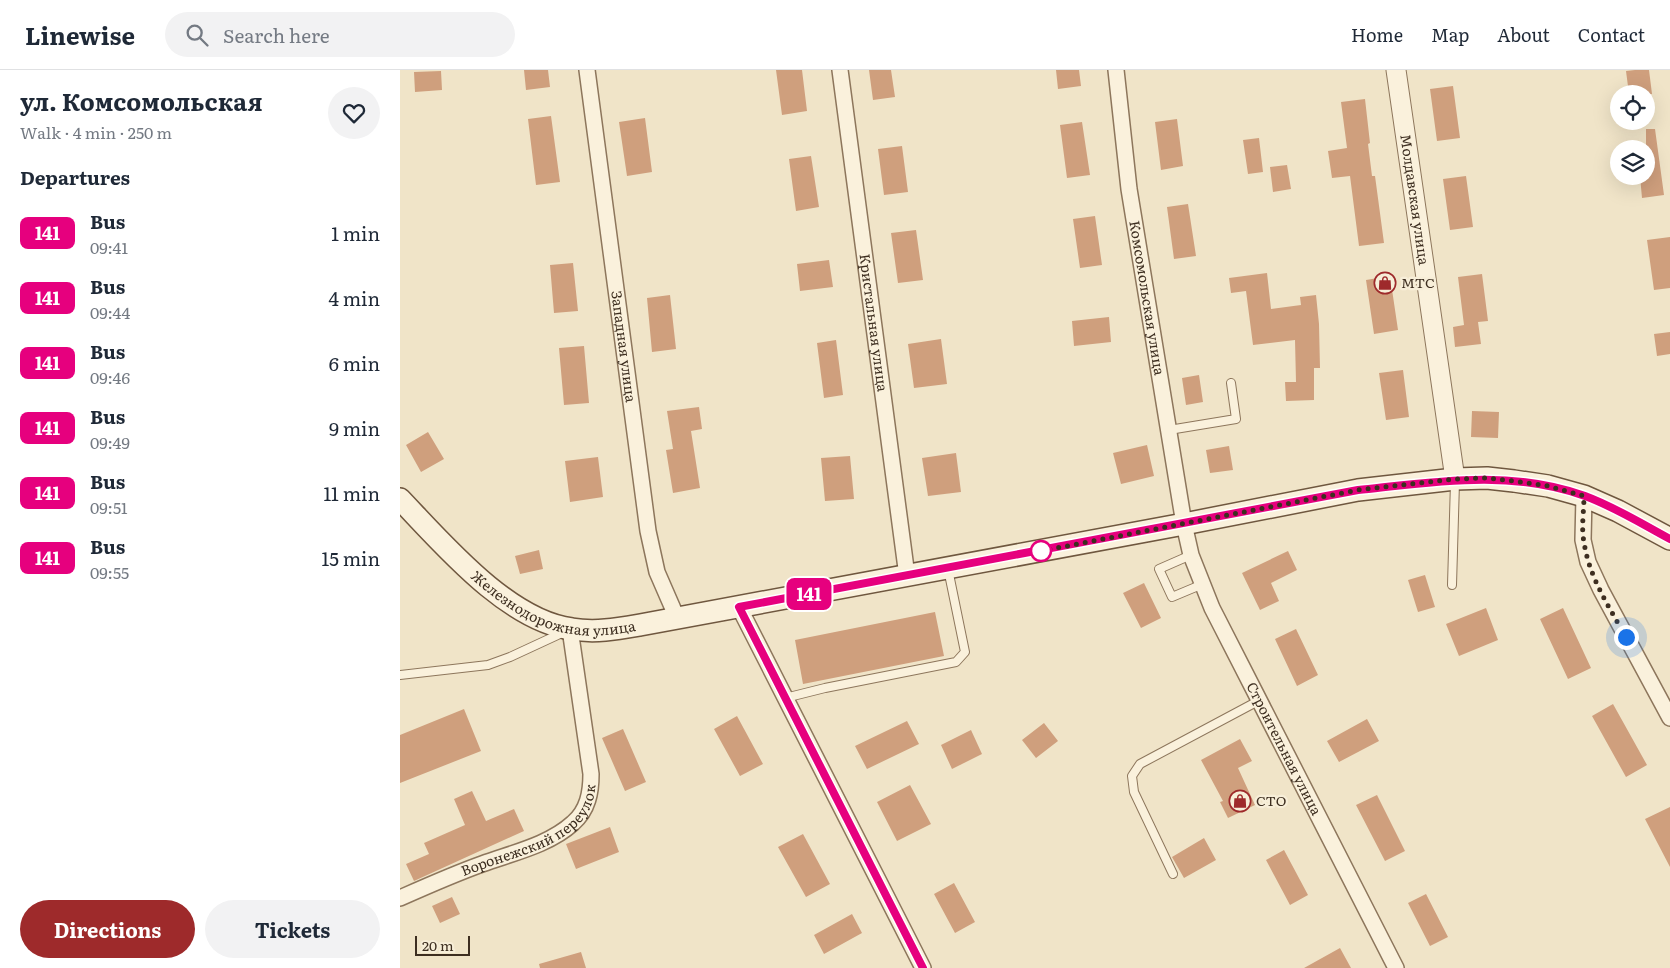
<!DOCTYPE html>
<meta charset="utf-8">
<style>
body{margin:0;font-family:Literata,serif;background:#f2f2f3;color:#1f2937;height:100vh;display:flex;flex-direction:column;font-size:19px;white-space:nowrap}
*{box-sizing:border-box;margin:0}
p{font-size:16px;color:#747a83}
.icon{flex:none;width:28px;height:28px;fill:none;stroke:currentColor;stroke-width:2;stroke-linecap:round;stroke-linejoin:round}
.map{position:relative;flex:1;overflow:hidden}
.sheet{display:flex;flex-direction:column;background:#fff;width:400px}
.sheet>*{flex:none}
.badge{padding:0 10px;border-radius:8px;font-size:18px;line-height:32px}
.controls{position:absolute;left:1210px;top:15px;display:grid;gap:10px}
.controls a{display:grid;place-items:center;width:45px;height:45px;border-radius:50%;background:#fff;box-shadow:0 5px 20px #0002;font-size:25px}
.scale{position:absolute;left:15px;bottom:12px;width:55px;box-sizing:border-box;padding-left:5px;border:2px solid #3d2e20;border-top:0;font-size:14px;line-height:18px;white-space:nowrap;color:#3d2e20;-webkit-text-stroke:4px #f7eed8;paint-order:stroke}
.you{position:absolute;width:25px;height:25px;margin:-12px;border:4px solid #fff;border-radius:50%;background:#1a73e8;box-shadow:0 0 0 8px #1a73e833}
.map>.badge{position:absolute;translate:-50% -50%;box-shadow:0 0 0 2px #fff}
h2{padding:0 20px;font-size:19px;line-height:45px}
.round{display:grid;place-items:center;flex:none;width:52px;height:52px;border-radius:26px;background:#f2f2f3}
.headline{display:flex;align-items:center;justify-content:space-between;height:85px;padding:0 20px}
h1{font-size:24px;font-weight:700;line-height:38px}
.button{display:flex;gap:10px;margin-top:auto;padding:10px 20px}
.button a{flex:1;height:58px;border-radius:30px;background:#9e2a2b;color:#fff;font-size:20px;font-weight:700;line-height:58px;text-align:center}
.button a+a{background:#f2f2f3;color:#1f2937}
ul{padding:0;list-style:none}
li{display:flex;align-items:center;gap:15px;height:65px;padding:0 20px}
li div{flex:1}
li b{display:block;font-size:19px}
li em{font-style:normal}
li .badge{min-width:55px;font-weight:700;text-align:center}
header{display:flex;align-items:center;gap:30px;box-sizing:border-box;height:70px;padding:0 25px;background:#fff;border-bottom:1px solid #e0e1e3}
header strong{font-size:24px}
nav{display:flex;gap:28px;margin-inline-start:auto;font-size:18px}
.search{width:350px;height:45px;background:#f2f2f3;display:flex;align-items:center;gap:12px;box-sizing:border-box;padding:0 18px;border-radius:28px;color:#747a83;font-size:19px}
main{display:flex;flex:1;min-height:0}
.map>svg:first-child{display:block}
.building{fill:#cf9f7d}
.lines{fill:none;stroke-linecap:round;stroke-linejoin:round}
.service-casing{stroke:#8d765c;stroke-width:10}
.minor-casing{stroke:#8d765c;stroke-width:18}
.tertiary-casing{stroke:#8d765c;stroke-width:21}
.secondary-casing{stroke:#6f573f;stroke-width:24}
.service{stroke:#faf1dc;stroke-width:8}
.minor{stroke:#faf1dc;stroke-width:15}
.tertiary{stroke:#faf1dc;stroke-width:19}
.secondary{stroke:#faf1dc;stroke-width:21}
.line-casing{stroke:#fff;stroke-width:11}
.line{stroke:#e6007e;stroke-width:8}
.walk{stroke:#3d2e20;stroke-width:5;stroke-dasharray:0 9}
.stop-dot{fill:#fff;stroke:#e6007e;stroke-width:2.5}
.labels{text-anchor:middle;stroke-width:4.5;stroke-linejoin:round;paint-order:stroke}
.street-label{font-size:14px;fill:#3d2e20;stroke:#f7eed8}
.poi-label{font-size:14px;fill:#3d2e20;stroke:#f7eed8;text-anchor:start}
</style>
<header>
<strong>Linewise</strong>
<div class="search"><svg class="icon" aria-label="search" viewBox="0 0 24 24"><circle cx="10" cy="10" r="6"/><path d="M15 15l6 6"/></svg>Search here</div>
<nav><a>Home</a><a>Map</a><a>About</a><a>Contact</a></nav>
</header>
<main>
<section class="sheet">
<div class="headline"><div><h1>ул. Комсомольская</h1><p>Walk · 4 min · 250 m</p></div><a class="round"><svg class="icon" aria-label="heart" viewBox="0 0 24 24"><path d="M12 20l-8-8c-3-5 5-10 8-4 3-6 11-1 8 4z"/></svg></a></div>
<h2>Departures</h2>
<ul>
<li><span class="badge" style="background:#e6007e;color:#fff">141</span><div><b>Bus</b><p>09:41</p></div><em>1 min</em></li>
<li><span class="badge" style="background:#e6007e;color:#fff">141</span><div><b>Bus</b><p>09:44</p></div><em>4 min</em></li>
<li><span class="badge" style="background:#e6007e;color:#fff">141</span><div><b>Bus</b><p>09:46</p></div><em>6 min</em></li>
<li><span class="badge" style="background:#e6007e;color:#fff">141</span><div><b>Bus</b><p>09:49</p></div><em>9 min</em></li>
<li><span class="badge" style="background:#e6007e;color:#fff">141</span><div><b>Bus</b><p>09:51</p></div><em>11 min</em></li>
<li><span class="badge" style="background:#e6007e;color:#fff">141</span><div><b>Bus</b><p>09:55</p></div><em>15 min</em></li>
</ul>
<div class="button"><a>Directions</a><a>Tickets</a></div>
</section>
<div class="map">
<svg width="1270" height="898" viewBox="0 0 1270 898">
<rect width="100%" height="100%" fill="#f0e4c8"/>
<!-- building -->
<path class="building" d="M124 0H148L150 17 126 20Z
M376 0H402L407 41 382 45Z
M469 0H491L495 27 473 30Z
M656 0H679L681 16 658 19Z
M1235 0H1249L1252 24H1229L1226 1Z
M41 1 42 20 15 22 14 2Z
M1053 16 1060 68 1037 71 1030 19Z
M965 29 970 73 968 74 972 106H975L984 173 959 176 950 106 932 108 928 81 947 78 941 32Z
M151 46 160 112 136 115 128 49Z
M245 48 252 102 227 106 219 52Z
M777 49 783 96 761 100 755 52Z
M682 52 690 105 667 108 660 55Z
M1246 59H1255L1264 125 1242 128 1240 106H1246Z
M859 68 863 102 848 104 843 70Z
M502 76 508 122 484 125 478 79Z
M411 86 419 137 396 141 389 89Z
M887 95 891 119 873 122 870 97Z
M1066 106 1073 157 1050 160 1043 109Z
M788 134 796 186 774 189 767 137Z
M695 146 702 195 680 198 673 149Z
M516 160 523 210 498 213 491 163Z
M1270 167V218L1254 220 1247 170Z
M429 190 433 217 400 221 397 194Z
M173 193 178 241 154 243 150 195Z
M867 203 871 239 901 235 900 227 916 225 919 254 920 298H914V330L886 331 885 312H896L895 270 853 275 846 221 831 223 829 208Z
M1082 204 1088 251 1078 252 1081 274 1055 277 1053 257 1064 255 1058 207Z
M990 206 998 260 974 264 966 210Z
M270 225 276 279 252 282 247 228Z
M709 247 711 272 674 276 672 251Z
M1270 262V284L1257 286 1254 264Z
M541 269 547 314 514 318 508 274Z
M436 270 443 325 424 328 417 273Z
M184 276 189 333 164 335 159 278Z
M1003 300 1009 347 986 350 979 303Z
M799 305 803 332 786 335 782 308Z
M299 337 302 359 291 361 300 418 273 423 266 380 273 379 267 341Z
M1072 341 1099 342 1098 368 1071 367Z
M28 362 44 389 21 402 6 375Z
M747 375 754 406 721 414 713 383Z
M829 376 833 400 810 403 806 380Z
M556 383 561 422 528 426 522 388Z
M450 386 454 429 425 431 421 388Z
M198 387 203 427 170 432 165 391Z
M139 480 143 499 120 504 115 486Z
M888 481 897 500 871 513 879 531 860 540 842 503Z
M1025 505 1035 537 1018 542 1008 510Z
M744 513 761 548 741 558 723 523Z
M1086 538 1098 570 1059 586 1046 554Z
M1163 538 1191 598 1168 609 1140 549Z
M535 542 544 586 403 614 395 570Z
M896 559 918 605 897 616 875 569Z
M1213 634 1247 695 1226 707 1192 646Z
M64 639 81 681 0 713V665Z
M337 646 363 694 340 706 314 659Z
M967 649 979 671 939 692 927 671Z
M507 651 519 674 467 699 455 676Z
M644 653 658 671 636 688 622 670Z
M223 659 246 712 225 721 202 668Z
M571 660 582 684 552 699 541 675Z
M840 669 852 691 838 698 855 735 828 748 820 732 823 731 801 690Z
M510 715 531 754 497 771 477 732Z
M72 721 86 751 114 739 124 761 14 811 6 794 29 784 24 773 65 755 54 729Z
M977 725 1005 781 985 791 956 735Z
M1270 737V797L1245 749Z
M210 757 219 782 176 799 166 774Z
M403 764 430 814 406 827 378 777Z
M804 768 816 790 784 808 772 787Z
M884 780 908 825 890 835 866 790Z
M554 813 575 852 555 863 534 824Z
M1026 824 1048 867 1030 876 1008 833Z
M52 827 60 844 40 853 32 836Z
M452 844 462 863 424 884 414 865Z
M940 878 951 898H904Z
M181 882 186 898H140L139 894Z"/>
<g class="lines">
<!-- service casing -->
<g class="service-casing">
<path id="service" d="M769 360 836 349 831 313
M791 485 759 499 772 527 803 514
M1052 515 1055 412
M0 605 88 595 110 587 164 562
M385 628 425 618 556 592 565 582 548 499
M773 804 734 722 732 706 740 694 860 630"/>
</g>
<!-- minor casing -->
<g class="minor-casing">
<g id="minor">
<path id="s1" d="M187 0 248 461 257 502 277 548"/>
<path id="s2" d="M440 0 507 506"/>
<path id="s3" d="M716 0 729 119 784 454 791 485 812 538 996 898"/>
<path d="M1184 426 1183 470 1188 492 1201 520 1270 648"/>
<path d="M339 537 523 898"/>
<path id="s4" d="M0 828C27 816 54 804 82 794 112 783 149 775 173 753 188 740 191 722 191 704L170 559"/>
</g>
</g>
<!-- tertiary casing -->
<g class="tertiary-casing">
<g id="tertiary">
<path id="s5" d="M996 0 1055 409"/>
</g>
</g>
<!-- secondary casing -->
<g class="secondary-casing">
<g id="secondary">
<path id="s6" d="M0 429C43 474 108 551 172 559 195 563 217 559 240 555L784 454 958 420 1055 409 1087 408 1114 411 1148 416 1184 426 1218 441 1270 469"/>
</g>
</g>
<!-- service -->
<use href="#service" class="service"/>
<!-- minor -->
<use href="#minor" class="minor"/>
<!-- tertiary -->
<use href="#tertiary" class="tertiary"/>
<!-- secondary -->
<use href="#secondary" class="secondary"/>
</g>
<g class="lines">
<!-- line casing -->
<g class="line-casing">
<path id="line" d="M523 898 339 537 958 420C1034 412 1111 399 1185 426 1215 437 1242 454 1270 469"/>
</g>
<!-- line -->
<use href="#line" class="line"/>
<!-- walk -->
<path class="walk" d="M641 481 958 420 1055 409 1087 408 1114 411 1148 416 1184 426C1184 441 1181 458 1184 472 1189 507 1209 537 1226 567"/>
</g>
<!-- icons -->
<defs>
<g id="shop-ring" transform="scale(1.125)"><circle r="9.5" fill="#f7eed8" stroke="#9e2a2b" stroke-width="1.5"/><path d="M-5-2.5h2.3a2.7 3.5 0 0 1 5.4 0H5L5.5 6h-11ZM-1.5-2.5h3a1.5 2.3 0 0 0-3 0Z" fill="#9e2a2b"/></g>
</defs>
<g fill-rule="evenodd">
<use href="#shop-ring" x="985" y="213"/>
<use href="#shop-ring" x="840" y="731"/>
</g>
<!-- markers -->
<circle class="stop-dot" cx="641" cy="481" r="10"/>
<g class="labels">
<!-- street labels -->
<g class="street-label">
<text dy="5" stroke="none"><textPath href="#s5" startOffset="131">Молдавская улица</textPath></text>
<text dy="5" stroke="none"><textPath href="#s3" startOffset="230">Комсомольская улица</textPath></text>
<text dy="5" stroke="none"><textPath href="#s2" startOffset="255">Кристальная улица</textPath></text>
<text dy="5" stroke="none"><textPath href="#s1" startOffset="279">Западная улица</textPath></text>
<text dy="5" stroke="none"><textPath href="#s6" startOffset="194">Железнодорожная улица</textPath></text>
<text dy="5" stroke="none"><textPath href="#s3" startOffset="706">Строительная улица</textPath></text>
<text dy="5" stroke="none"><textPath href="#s4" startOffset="150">Воронежский переулок</textPath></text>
</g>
<!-- poi labels -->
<g class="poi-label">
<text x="1001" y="218">МТС</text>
<text x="856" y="736">СТО</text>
</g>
</g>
</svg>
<div class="controls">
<a><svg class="icon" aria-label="locate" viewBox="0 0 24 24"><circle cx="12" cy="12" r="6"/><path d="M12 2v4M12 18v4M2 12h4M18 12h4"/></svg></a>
<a><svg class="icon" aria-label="layers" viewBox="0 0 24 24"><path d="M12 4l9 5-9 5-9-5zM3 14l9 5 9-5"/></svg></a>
</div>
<div class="scale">20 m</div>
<div class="you" style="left:1226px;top:567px"></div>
<b class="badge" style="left:409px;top:524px;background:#e6007e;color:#fff">141</b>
</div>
</main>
